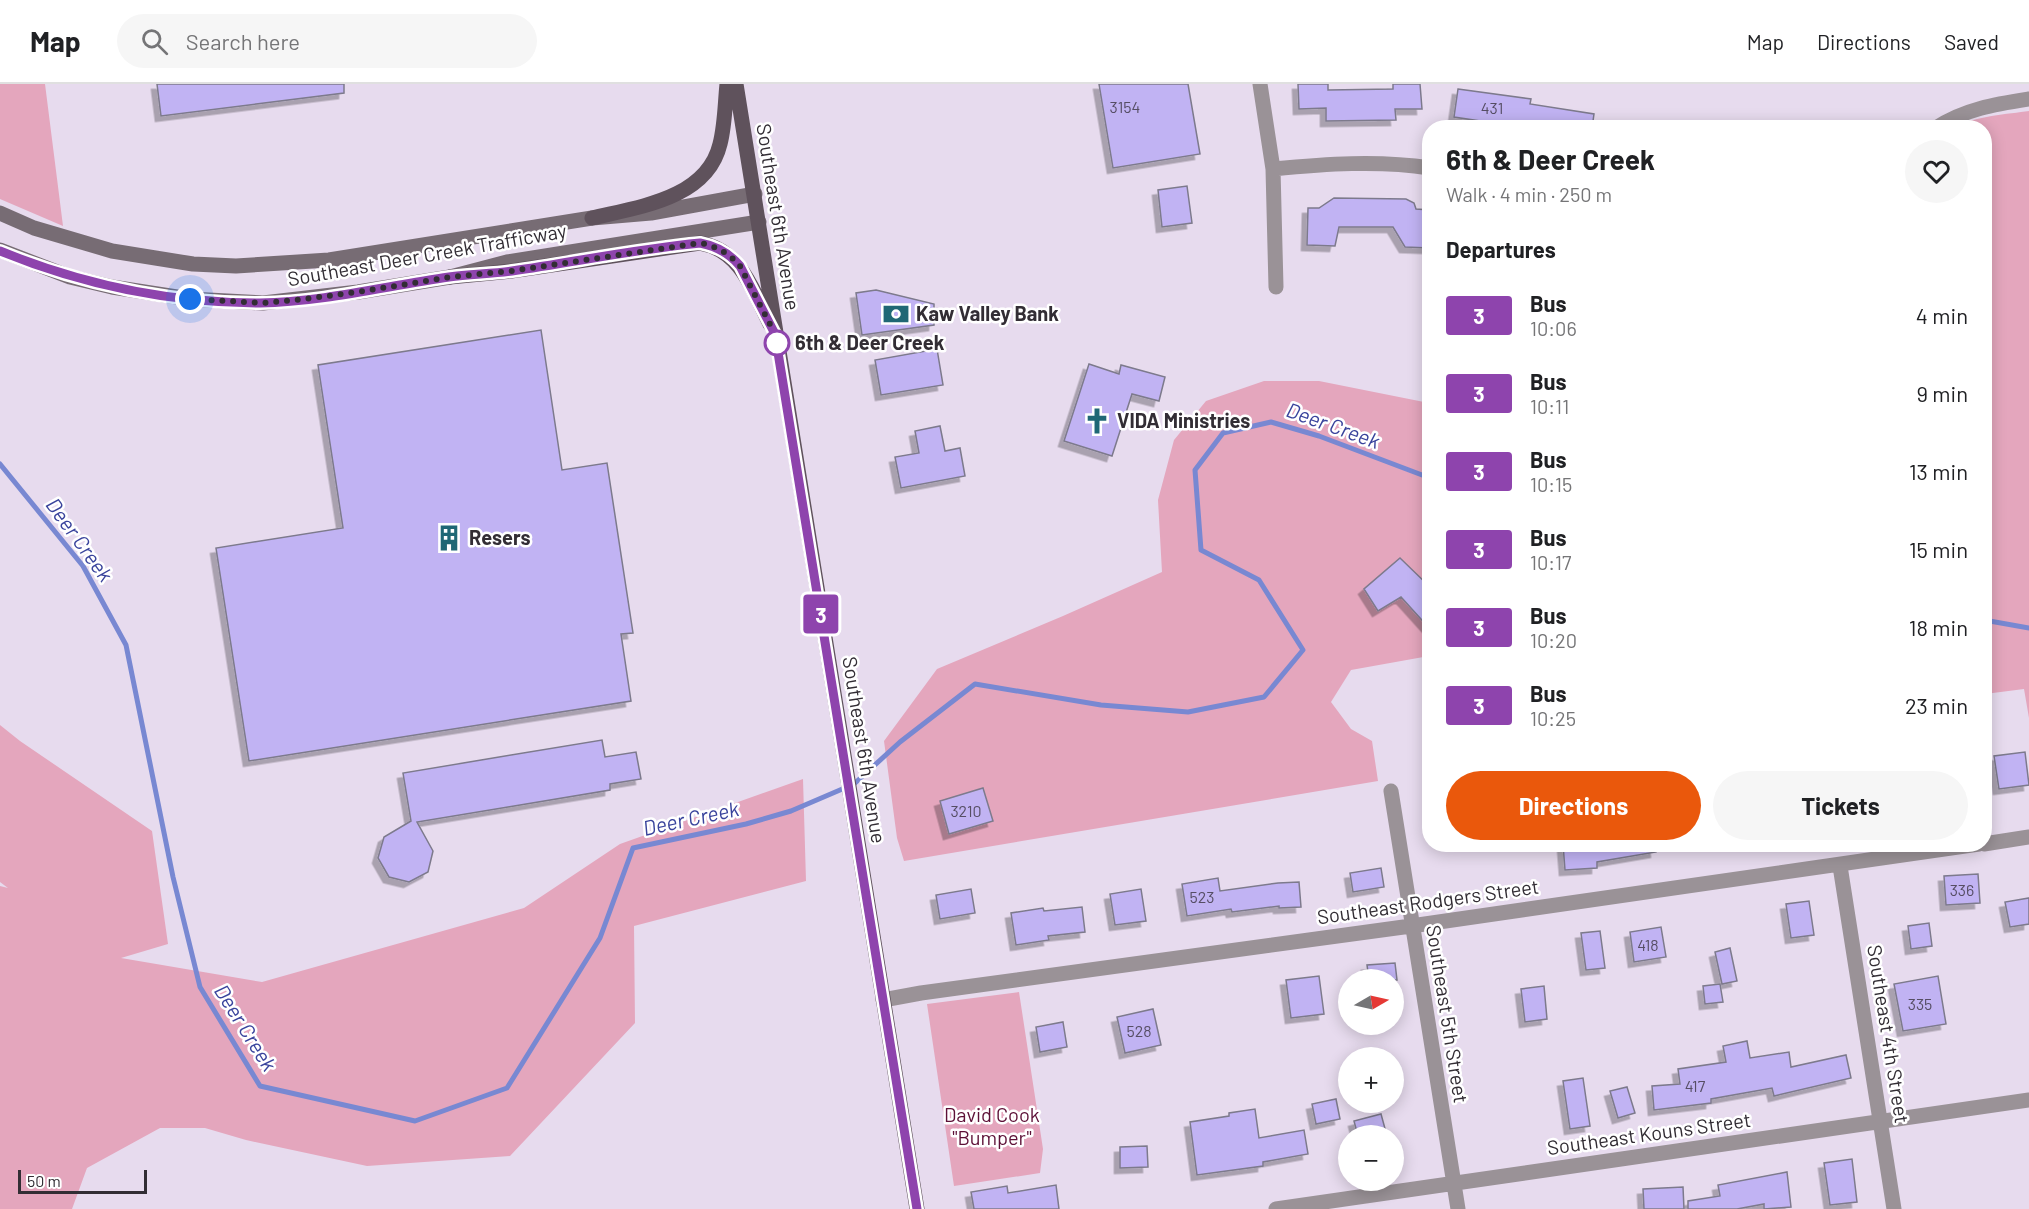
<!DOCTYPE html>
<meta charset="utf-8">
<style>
body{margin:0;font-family:Barlow,sans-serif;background:#f6f6f6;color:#202124;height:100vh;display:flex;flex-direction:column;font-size:22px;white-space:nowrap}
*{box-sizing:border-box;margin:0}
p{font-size:20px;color:#757577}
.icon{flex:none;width:33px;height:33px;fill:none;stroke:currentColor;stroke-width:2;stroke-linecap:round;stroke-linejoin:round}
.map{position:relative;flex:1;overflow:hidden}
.sheet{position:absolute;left:1422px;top:36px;width:570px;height:732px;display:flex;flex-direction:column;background:#fff;border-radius:24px;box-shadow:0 3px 15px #0003}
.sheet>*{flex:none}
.badge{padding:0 12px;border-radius:4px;font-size:21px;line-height:39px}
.needle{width:39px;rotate:81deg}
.fabs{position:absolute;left:1338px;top:885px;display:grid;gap:12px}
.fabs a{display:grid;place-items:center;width:66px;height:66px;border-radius:50%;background:#fff;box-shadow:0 3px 15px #0003;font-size:30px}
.scale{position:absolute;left:18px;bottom:15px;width:129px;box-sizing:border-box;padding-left:6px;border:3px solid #322d34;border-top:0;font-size:16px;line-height:21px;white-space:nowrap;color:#322d34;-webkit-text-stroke:4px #fff;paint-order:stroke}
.you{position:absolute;width:30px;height:30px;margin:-15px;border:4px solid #fff;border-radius:50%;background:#1a73e8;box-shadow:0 0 0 9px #1a73e833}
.map>.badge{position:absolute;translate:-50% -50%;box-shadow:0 0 0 3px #fff}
h2{padding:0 24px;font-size:22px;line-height:54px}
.round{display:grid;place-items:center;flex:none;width:63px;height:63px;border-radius:32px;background:#f6f6f6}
.head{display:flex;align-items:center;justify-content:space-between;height:102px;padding:0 24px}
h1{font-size:28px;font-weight:700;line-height:45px}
.action{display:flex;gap:12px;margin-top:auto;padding:12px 24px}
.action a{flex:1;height:69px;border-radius:36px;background:#ea580c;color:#fff;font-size:24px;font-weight:700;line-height:69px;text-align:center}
.action a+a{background:#f6f6f6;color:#202124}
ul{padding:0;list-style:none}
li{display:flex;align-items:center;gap:18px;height:78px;padding:0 24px}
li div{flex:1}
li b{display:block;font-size:22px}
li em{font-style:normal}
li .badge{min-width:66px;font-weight:700;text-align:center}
header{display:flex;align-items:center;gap:36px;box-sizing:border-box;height:84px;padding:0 30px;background:#fff;border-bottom:2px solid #e0e0e0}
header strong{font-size:28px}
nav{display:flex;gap:33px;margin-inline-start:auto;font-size:21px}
.search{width:420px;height:54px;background:#f6f6f6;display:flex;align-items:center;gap:15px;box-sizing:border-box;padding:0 21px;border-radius:33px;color:#757577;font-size:22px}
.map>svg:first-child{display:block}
.green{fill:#e4a6bd}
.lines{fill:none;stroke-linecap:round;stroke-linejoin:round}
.stream{stroke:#7888d2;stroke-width:5}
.building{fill:#c1b3f3;stroke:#7d7a8c;stroke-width:1.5;filter:url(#shadow)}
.street{stroke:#9a9297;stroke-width:15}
.secondary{stroke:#776c74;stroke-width:15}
.primary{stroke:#5f525c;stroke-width:15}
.line-casing{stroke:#fff;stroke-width:14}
.line{stroke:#8e44ad;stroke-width:9}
.walk{stroke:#322d34;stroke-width:6;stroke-dasharray:0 10.8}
.stop-dot{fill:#fff;stroke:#8e44ad;stroke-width:3}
.labels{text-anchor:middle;stroke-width:5;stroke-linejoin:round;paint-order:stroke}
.number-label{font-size:16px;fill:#564e64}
.street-label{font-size:20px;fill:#322d34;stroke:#fff}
.poi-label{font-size:20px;font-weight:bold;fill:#322d34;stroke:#fff;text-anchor:start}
.stop-label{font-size:20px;font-weight:bold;fill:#322d34;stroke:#fff;text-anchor:start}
.park-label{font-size:20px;fill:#5d1037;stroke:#fff}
.water-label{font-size:21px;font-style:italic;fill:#39439c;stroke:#fff}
</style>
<header>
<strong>Map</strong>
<div class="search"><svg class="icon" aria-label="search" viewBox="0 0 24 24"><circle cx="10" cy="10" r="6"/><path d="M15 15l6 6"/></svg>Search here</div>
<nav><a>Map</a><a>Directions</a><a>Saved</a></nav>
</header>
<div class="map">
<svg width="2029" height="1125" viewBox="0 0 2029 1125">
<defs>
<filter id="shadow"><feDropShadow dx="-5.5" dy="5.5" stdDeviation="0" flood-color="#0004"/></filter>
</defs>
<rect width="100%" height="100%" fill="#e7dbee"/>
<!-- green -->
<path class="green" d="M0 0H45L63 142 0 115Z
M2029 27V634L2024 605 1985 610 1984 44 1958 43C1973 32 2009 30 2029 27Z
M1264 297H1319L1429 319V572L1351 586 1331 618 1351 645 1372 657 1378 697 904 777 897 754 884 657 937 585 1063 532 1162 488 1158 416 1174 356 1206 317Z
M0 641 20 657 152 747 168 860 121 874 262 898 524 824 620 760 803 695 806 797 634 842 635 939 510 1072 367 1082 246 1056 205 1044H160L87 1084 72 1125H0V802L8 804 0 798Z
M1019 908 1043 1065 1040 1089 954 1102 927 920Z"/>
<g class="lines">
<!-- stream -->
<path class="stream" d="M0 380 83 482 126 561 173 793 200 903 260 1002 415 1037 507 1004 600 854 633 764 746 740 791 727 854 700 900 658 975 600 1101 621 1188 628 1264 613 1303 566 1259 496 1201 466 1195 386 1223 349 1271 338 1319 352 1430 394
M1984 536 2029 544"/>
</g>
<!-- building -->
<path class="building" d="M157 0H344V9L161 32Z
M1099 0H1188L1200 70 1113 84Z
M1298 0H1328V6L1393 5V0H1420L1422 25H1395L1396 36 1326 37V24L1299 25Z
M1458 5 1531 15 1530 20 1594 30 1592 44H1527L1454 33Z
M1187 102 1192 139 1162 143 1158 106Z
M1334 114 1406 115 1414 119 1416 125 1430 126V164L1405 163 1393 143H1339L1335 162 1307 161 1308 124H1319Z
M876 206 934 220V241L862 251 856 209Z
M541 246 562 386 607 379 633 549 621 550 631 617 249 677 216 464 343 444 318 281Z
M937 265 943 301 881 311 875 276Z
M1089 280 1119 290 1121 281 1165 293 1159 317 1132 310 1112 372 1064 357Z
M940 342 945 367 960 364 965 392 901 404 895 373 919 369 915 347Z
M1400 474 1430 503V545L1401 513 1378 527 1364 505Z
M602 656 605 673 636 668 641 695 610 700V706L417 738 433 767 428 788 409 798 389 793 378 774 384 753 411 737 403 689Z
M2025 668 2029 701 1999 705 1994 672Z
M983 704 993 737 949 750 940 717Z
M1563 760H1655L1656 768 1597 778V784L1565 786Z
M1381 784 1384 803 1353 808 1350 789Z
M1978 790 1980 819 1946 821 1944 792Z
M1218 794 1220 807 1278 799 1299 798 1301 823 1279 824V822L1232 828 1231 825 1187 832 1182 800Z
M971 805 975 829 940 835 936 811Z
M1141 805 1146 837 1115 841 1110 810Z
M2029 814V840L2010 843 2005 818Z
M1809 817 1814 851 1791 854 1786 820Z
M1082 823 1085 848 1048 852 1049 856 1016 861 1011 829 1043 824 1044 827Z
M1929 839 1932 862 1911 865 1908 842Z
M1661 843 1666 873 1634 878 1630 848Z
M1600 847 1605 884 1586 886 1581 849Z
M1730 864 1737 897 1722 900 1715 868Z
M1395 879 1397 896H1369L1367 881Z
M1319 892 1324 930 1291 934 1286 896Z
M1938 892 1946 940 1903 947 1894 900Z
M1720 900 1723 918 1705 920 1703 902Z
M1544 902 1547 935 1525 938 1521 905Z
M1153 925 1161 961 1125 969 1117 933Z
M1063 938 1067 963 1040 968 1036 943Z
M1747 957 1750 974 1789 968 1791 983 1846 971 1851 994 1774 1012 1772 1004 1711 1015V1019L1654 1026 1652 1002 1680 1000 1678 985 1726 978 1723 962Z
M1583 994 1590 1042 1570 1045 1563 997Z
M1627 1003 1635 1029 1618 1034 1610 1007Z
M1336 1015 1340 1035 1316 1040 1312 1020Z
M1255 1025 1259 1054 1304 1046 1308 1070 1263 1078V1082L1197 1091 1190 1038 1229 1032V1029Z
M1381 1030 1387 1052H1358L1354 1037Z
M1147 1062 1148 1083 1120 1084V1063Z
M1852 1075 1857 1118 1830 1121 1824 1079Z
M1787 1088 1791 1123 1764 1125V1120L1737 1125H1688V1117L1720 1112 1718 1101Z
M1056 1101 1059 1125H974L971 1108 1007 1102 1008 1109Z
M1683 1103 1684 1125H1644L1643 1105Z"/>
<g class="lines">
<!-- street -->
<path class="street" d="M1260 0 1273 85 1276 203
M1936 44C1964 25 1997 20 2029 15
M1273 85C1325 80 1378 76 1430 84
M1391 707 1458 1125
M1984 760 2029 753
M1840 782 1894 1125
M883 916 921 909 1411 842 1979 760
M1276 1125 2029 1016"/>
<!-- secondary -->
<path class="secondary" d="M0 129 34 144 112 167 193 180 236 182 329 176 592 134 651 129 755 110
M0 166 70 193 112 203 190 215 263 219 358 208 450 193 507 178 759 138"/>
<!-- primary -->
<path class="primary" d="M736 0 917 1125
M592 134C638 123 707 115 720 60 725 41 725 19 727 0
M450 193 511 187 700 159C741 166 753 207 770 240"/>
</g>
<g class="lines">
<!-- line casing -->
<g class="line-casing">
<path id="line" d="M0 167C83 201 170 219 260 219 323 218 386 202 449 193 470 190 491 190 512 187 575 178 637 165 700 159 716 162 730 170 740 182L775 250 917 1125"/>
</g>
<!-- line -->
<use href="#line" class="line"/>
<!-- walk -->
<path class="walk" d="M190 215 263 219 296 216 358 208 450 193 511 187 700 159C716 162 730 170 740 182L775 250 778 264 777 259"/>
</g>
<!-- icons -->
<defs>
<g id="bank-bare" transform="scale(2.07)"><path d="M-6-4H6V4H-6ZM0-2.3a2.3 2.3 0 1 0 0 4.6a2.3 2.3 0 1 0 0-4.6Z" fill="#1f6775" stroke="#fff" stroke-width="2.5" paint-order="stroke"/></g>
<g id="church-bare" transform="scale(2.07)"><path d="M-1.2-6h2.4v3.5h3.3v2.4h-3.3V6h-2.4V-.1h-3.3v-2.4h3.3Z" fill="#1f6775" stroke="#fff" stroke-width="2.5" paint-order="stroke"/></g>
<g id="building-bare" transform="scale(2.07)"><path d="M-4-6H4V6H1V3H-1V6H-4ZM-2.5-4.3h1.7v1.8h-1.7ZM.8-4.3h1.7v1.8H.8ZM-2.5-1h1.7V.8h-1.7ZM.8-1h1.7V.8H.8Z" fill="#1f6775" stroke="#fff" stroke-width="2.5" paint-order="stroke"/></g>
</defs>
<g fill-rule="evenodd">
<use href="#bank-bare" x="896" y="230"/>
<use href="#church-bare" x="1097" y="337"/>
<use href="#building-bare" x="449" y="454"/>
</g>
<!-- markers -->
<circle class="stop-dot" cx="777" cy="259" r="12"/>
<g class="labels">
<!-- number labels -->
<g class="number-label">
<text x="1125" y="29">3154</text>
<text x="1492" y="30">431</text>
<text x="966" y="733">3210</text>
<text x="1962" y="812">336</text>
<text x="1202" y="819">523</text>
<text x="1648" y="867">418</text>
<text x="1920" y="926">335</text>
<text x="1139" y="953">528</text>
<text x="1695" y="1008">417</text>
</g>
<!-- street labels -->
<g class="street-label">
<text transform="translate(778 133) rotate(81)" y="7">Southeast 6th Avenue</text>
<text transform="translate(427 171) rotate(-10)" y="7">Southeast Deer Creek Trafficway</text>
<text transform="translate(864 666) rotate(81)" y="7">Southeast 6th Avenue</text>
<text transform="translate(1428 818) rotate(-8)" y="7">Southeast Rodgers Street</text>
<text transform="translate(1447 930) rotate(81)" y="7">Southeast 5th Street</text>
<text transform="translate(1888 950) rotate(81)" y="7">Southeast 4th Street</text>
<text transform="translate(1649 1050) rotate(-8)" y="7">Southeast Kouns Street</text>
</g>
<!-- poi labels -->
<g class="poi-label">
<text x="916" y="237">Kaw Valley Bank</text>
<text x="1117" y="344">VIDA Ministries</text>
<text x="469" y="461">Resers</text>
</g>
<!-- stop labels -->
<g class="stop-label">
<text x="795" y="266">6th &amp; Deer Creek</text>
</g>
<!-- park labels -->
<g class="park-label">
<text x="992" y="1038">David Cook<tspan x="992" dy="23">"Bumper"</tspan></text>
</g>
<!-- water labels -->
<g class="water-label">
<text transform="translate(1333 342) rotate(20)" y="7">Deer Creek</text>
<text transform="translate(79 456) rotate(54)" y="7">Deer Creek</text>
<text transform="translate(691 735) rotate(-12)" y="7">Deer Creek</text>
<text transform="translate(245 944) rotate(58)" y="7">Deer Creek</text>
</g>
</g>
</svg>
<div class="fabs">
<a><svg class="needle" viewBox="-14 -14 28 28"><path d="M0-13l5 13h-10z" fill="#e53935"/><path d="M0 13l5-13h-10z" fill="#757577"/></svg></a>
<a>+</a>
<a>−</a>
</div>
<div class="scale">50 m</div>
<div class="you" style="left:190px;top:215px"></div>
<b class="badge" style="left:821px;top:530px;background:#8e44ad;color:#fff">3</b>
<section class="sheet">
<div class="head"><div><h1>6th &amp; Deer Creek</h1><p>Walk · 4 min · 250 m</p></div><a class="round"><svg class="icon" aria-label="heart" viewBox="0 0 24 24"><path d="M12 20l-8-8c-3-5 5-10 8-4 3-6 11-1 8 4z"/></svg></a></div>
<h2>Departures</h2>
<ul>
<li><span class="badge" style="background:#8e44ad;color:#fff">3</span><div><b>Bus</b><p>10:06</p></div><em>4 min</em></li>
<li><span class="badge" style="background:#8e44ad;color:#fff">3</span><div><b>Bus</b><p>10:11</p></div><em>9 min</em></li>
<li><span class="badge" style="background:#8e44ad;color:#fff">3</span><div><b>Bus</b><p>10:15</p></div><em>13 min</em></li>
<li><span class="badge" style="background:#8e44ad;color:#fff">3</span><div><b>Bus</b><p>10:17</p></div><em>15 min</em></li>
<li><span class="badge" style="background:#8e44ad;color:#fff">3</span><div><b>Bus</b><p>10:20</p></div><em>18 min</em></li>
<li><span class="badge" style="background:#8e44ad;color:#fff">3</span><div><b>Bus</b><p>10:25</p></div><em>23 min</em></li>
</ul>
<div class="action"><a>Directions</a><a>Tickets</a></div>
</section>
</div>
